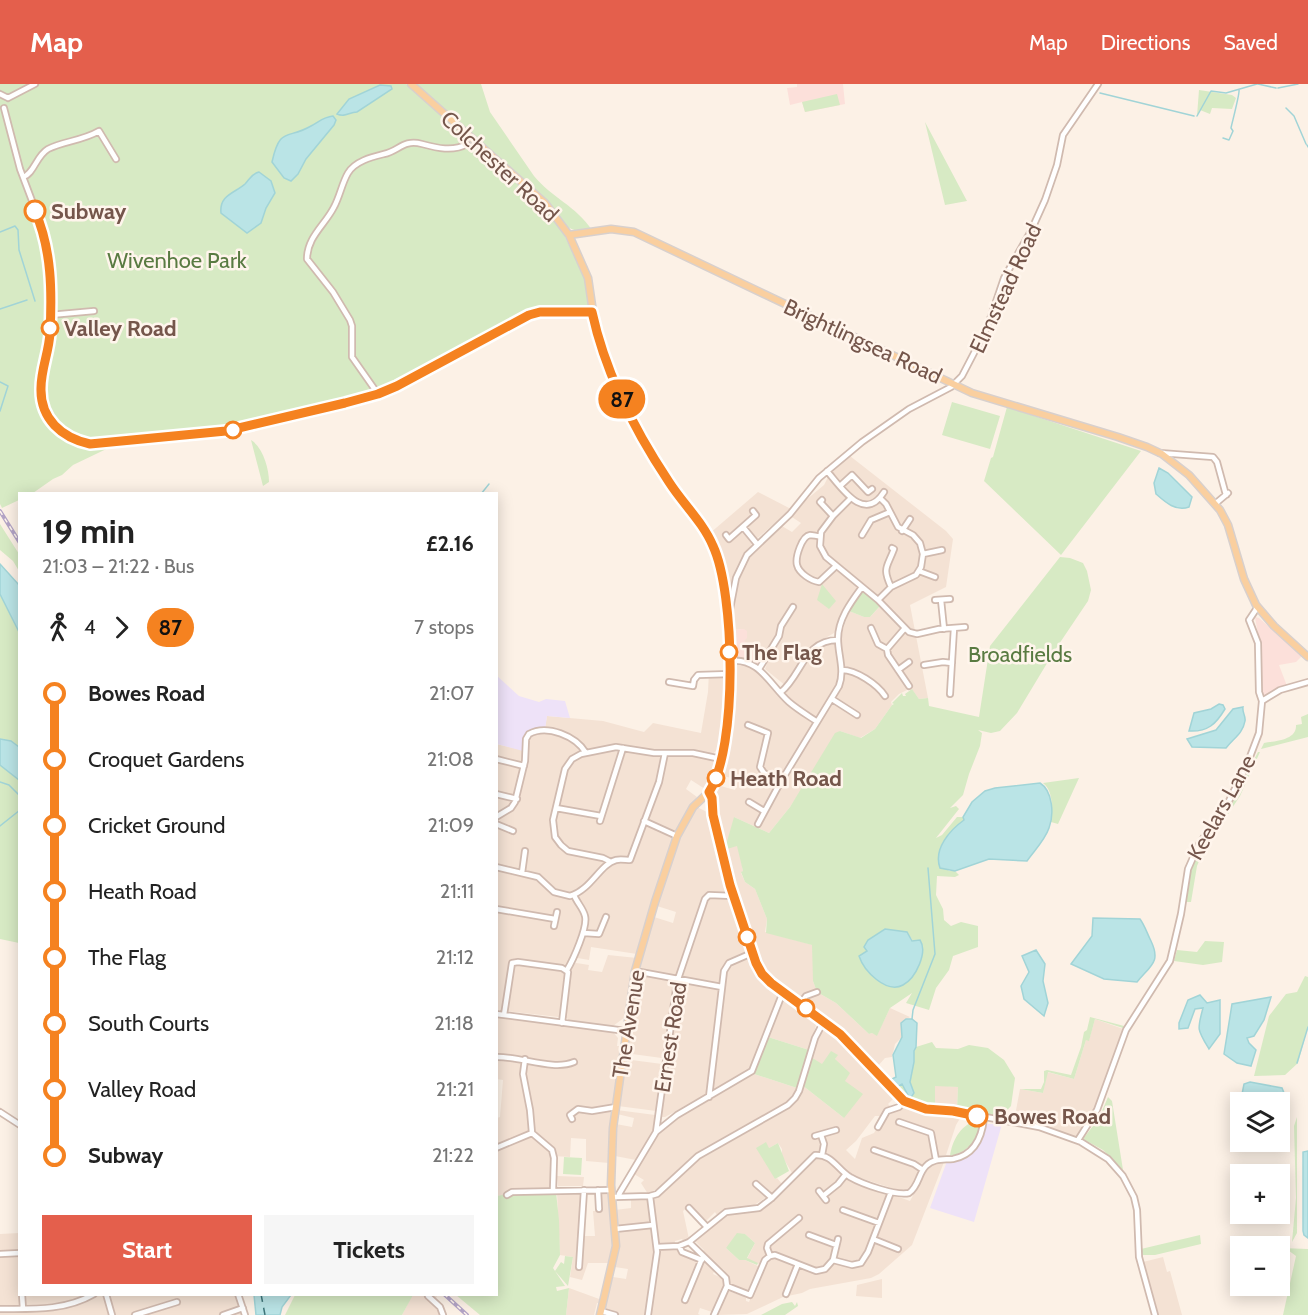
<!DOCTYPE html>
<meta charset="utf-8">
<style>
body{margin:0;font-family:Cabin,sans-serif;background:#f6f6f6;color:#222;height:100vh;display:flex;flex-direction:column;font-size:22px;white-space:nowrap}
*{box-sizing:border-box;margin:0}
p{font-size:20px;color:#767676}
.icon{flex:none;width:33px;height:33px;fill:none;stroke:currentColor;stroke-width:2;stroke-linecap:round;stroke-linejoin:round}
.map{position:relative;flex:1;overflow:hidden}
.panel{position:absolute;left:18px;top:408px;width:480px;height:804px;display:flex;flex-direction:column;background:#fff;border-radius:0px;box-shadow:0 3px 15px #0003}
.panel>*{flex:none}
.badge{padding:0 12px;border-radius:20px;font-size:21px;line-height:39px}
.tools{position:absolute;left:1230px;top:1008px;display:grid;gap:12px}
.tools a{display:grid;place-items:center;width:60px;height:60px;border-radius:0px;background:#fff;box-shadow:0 3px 15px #0003;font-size:30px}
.map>.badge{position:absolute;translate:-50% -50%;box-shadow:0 0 0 3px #fff}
.legs{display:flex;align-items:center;gap:9px;height:66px;padding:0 24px;font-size:20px}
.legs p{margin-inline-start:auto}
.summary{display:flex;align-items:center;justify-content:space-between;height:102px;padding:0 24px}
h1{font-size:33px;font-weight:700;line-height:45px}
.cta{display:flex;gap:12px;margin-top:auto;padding:12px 24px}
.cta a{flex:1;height:69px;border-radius:0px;background:#e45f4c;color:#fff;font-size:24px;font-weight:700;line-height:69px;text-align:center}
.cta a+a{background:#f6f6f6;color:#222}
ul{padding:0 24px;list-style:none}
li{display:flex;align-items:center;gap:21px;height:66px;font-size:22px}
li i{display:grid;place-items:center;width:9px;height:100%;margin:0 8px;background:currentColor}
li i::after{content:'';width:15px;height:15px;margin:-8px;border:4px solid;border-radius:50%;background:#fff}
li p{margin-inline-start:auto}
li:first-child i{background:linear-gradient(#0000 50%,currentColor 0)}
li:last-child i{background:linear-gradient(currentColor 50%,#0000 0)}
header{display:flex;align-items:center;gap:36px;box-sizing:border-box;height:84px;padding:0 30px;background:#e45f4c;color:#fff}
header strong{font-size:28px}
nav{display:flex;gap:33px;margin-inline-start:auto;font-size:21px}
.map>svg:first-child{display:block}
.residential{fill:#f4e2d4}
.commercial{fill:#fce0da}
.education{fill:#eee2f8}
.green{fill:#d7eac4;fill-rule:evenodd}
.water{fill:#bae4e6;stroke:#a1d4d7;stroke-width:1.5}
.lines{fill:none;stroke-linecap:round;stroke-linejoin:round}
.stream{stroke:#a1d4d7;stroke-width:1.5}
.ferry{stroke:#3f767a;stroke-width:1.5;stroke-dasharray:8 6;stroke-linecap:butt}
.minor-casing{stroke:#d0baaf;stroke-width:8}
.major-casing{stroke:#d8d0cd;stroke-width:9}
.minor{stroke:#fff;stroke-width:4.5}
.major{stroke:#facf9f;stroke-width:6}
.rail-casing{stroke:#b3a4c6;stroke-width:4}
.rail{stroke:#fff5ec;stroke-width:1.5;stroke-dasharray:4.5;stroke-linecap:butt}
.line-1-casing{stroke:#fff;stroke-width:14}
.line-1{stroke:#f58220;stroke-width:9}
.stop-1-dot{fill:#fff;stroke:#f58220;stroke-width:3}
.labels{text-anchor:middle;stroke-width:5;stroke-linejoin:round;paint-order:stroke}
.street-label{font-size:22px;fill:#75564b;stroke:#fff5ec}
.stop-label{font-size:22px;font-weight:bold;fill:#75564b;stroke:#fff5ec;text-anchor:start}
.park-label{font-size:22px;fill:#597b42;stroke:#fff5ec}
</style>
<header>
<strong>Map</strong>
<nav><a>Map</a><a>Directions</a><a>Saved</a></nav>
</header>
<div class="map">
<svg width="1308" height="1231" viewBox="0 0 1308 1231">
<rect width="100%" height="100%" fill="#fcf1e6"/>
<!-- residential -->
<path class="residential" d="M850 372 946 447 953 455 946 503 910 521 928 614 919 615 911 604 899 610 891 618 892 621 875 645 860 654 840 647 790 723 769 749 734 733 743 787 741 789 745 798 755 805 767 835 765 848 813 861V897L817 908 836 919 869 950 872 949 877 951 890 924 910 933 901 939 902 953 895 960 892 973 885 974 877 983 836 943 778 902 764 885 734 809 715 729 714 716 717 701 735 706 738 696 720 691 730 646 733 607 732 579 741 578 763 590 783 612 805 580 818 565 822 561 834 557 841 558 842 549 849 527 864 533H870L884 518 862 500 834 549 817 559 786 602 765 585 768 577 750 566 744 557V545L730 546 729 533 739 493 749 473 782 442 792 448 801 439 792 433 805 416H806L824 401 829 391Z
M758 408 791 425 753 458 744 473 729 521H727L709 450Z
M709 587H728L723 654 721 661 713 670 714 685 705 705 691 696 686 705 697 713 665 776 637 870 591 863 589 876 572 873 570 878 589 881 588 886 602 888 608 871 637 874 625 933 613 942 568 936 567 934 497 926 496 660 527 667 530 652 544 649 547 632 603 637 644 648 653 639 701 649 708 608Z
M697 723 711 730 729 810 750 868 761 891 779 908 749 986 678 1026 665 1033H661L669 975 625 969 632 917 649 849 654 833 673 839 676 828 657 822 684 744Z
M784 912 818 934 809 966 768 953Z
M497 933 613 948 618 954 617 962H621L613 1021 609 1079 586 1077V1055L571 1054 570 1073 553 1072 552 1103 549 1105 507 1107 505 1111 497 1112V1034L500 1033 503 996 497 995Z
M1095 935 1126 946 1097 1026 1078 1056 1014 1037 1020 1005 1043 1009 1047 988 1074 995 1086 956H1089Z
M824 942 829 943 842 955 896 1012 888 1020 890 1022 880 1032H875L856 1057 846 1066 855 1075 862 1054 874 1049 887 1028 905 1021 935 1029 962 1031 956 1041 946 1071 931 1074 919 1087 913 1102 909 1105 901 1107 857 1093 850 1089 826 1068 820 1067 811 1070 792 1089 782 1072V1065L778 1059 769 1064 775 1095 777 1094 782 1100 773 1109 751 1123 729 1124 717 1131 715 1128 705 1138 690 1121 683 1127 689 1155 684 1158 682 1155 675 1157V1160L659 1159 653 1119 655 1113 664 1107 693 1078 738 1053 792 1020 798 1013 802 1001 844 1034 845 997 835 975 837 971 822 981 811 973 821 944Z
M624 975 662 980 656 1027 618 1022Z
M754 990 797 1004 789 1016 704 1066 688 1076 661 1103 648 1110 641 1099 644 1096 634 1090 657 1051 682 1030Z
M935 1001 958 1003 957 1025 935 1024Z
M617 1026 655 1031 653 1046 636 1076 615 1072 616 1040 632 1043 634 1034 617 1030Z
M817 1073H823L830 1077 841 1090 849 1095 910 1117 927 1085 936 1079 944 1078 912 1161 879 1190 871 1194 810 1205 802 1209 783 1213 747 1230 717 1231 728 1207 743 1212 746 1214V1217L749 1218 764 1182 747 1175 755 1159 745 1150 726 1164 739 1176H745L760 1183 747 1208 732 1202 724 1186 702 1168 704 1166 695 1157 723 1131 732 1128H759Z
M557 1092 584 1093 583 1102H558Z
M557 1108H583L581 1152H595L593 1127H601L600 1109 609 1110 613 1158 610 1179H588L582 1196 570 1193 573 1173 560 1171Z
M648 1114 655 1165 677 1164 702 1178 706 1177 715 1185 713 1190 724 1195V1204L712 1228 700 1224 698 1230 700 1231H603L613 1193 626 1195 628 1185 615 1183 618 1163 615 1126 631 1124V1115Z
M19 1149 20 1210 238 1211 245 1231H0V1150Z
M1163 1173 1167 1188 1170 1187 1182 1231H1157L1143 1178Z
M882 1195V1214L856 1212 857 1201Z
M569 1204 602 1216 601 1220 597 1219 594 1231H566Z
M413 1210 436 1211 437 1213 435 1215 447 1231H402Z"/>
<!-- commercial -->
<path class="commercial" d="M797 0H843L845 20 805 28 802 18 790 21 787 4 797 3Z
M1255 533 1259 534 1302 572 1296 578 1279 581 1287 602 1264 613 1261 611V567Z
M744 545 747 547V554L744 557 752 562 750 566 766 575 760 584 731 575 730 546Z"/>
<!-- education -->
<path class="education" d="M496 591 519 612 539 618 546 615 565 617 570 634 547 632 545 646 531 647 523 667 497 660Z
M986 1040H1002L974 1138 930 1124 947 1077 959 1076 975 1066 982 1057Z"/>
<!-- green -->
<path class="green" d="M0 0H406L498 78 551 129 559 140 587 199 590 214 589 225 584 227 540 228 378 310 242 344 121 358 73 381 62 391 53 395 33 409 20 410 19 416 2 424 0 420Z
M415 0H481L490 28 534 92C551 113 576 122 592 146 561 151 564 134 545 115Z
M1199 6 1232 11 1236 14 1232 25 1212 24 1210 30 1200 26 1197 32Z
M837 10 840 21 805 28 802 18Z
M925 38 967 117 945 121Z
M952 318 1000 332 990 365 942 351Z
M1007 323 1141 367 1061 471 984 397 991 374 993 373Z
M251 356C263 363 269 385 269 398L263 402Z
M0 440 19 470V487L13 477 0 466Z
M1060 473 1070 474 1083 479 1087 487 1091 506 1088 517 1055 566 1017 629 1000 647 991 649 978 646 982 649 980 662 969 690 963 711 950 724 956 722 959 725 936 754 942 751 957 733H963L965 736C950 746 944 756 938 773L949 787H955L959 791 955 793 937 792 936 811 943 825 944 836 951 842 961 838 978 842V863L953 872 949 886 936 904 929 926 906 919 912 909 890 924 877 952 872 949 869 950 836 919 817 908 813 897 812 861 766 849 767 835 755 805 745 798 741 788 743 787 737 762 727 765 726 761 734 733 769 749 790 723 835 649 840 647 861 654 875 645 892 621 894 620 892 619 902 609 903 612H906L905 610 912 605 919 615 928 614 929 622 979 633 990 562ZM885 845 907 848 913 857 882 899 868 887 859 873 868 867V857Z
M822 500 836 517 829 525 817 516Z
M0 502 19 543V859L0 855Z
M863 507 880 522 870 533H864L849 527Z
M1308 630V653L1261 665 1264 659C1276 657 1297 656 1296 641L1302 640 1301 633Z
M1258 668H1260L1240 712 1203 768 1197 782 1191 818H1185L1188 795 1197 772 1230 722Z
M1079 694 1058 740 1051 738C1052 726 1054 707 1043 699Z
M1205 857 1224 858 1222 878 1203 881 1174 877 1177 866 1197 868Z
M1305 892 1308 893V943L1298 979 1285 991 1254 992 1269 932 1286 910 1297 908Z
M1090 933 1124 942 1123 944 1095 935 1089 957 1086 956 1074 995 1048 988 1043 1009 1020 1005H1041L1044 998V987L1047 986 1071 991 1081 963 1084 948 1087 946Z
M768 953 809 966 797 1004 754 990Z
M932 958 936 964 958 965 969 961 988 964 1004 976 1015 994 1011 1022 1001 1033 957 1025 958 1003 935 1002V1024C915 1022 907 1019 897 1003L902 1000 910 1014 914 1009 910 999 914 978 913 967 916 963Z
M831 967 838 971 835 975 850 989 845 997 863 1010 844 1034 802 1001 811 973 822 980Z
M1108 1013 1112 1017 1123 1086 1103 1066 1083 1055 1099 1034Z
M1297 1033V1149L1292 1158 1296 1114 1294 1042Z
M975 1037 980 1042C977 1058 965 1069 950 1072 952 1057 960 1042 975 1037Z
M766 1058 769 1064 778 1059 789 1087 775 1095 756 1064Z
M564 1073 582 1074 581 1091 563 1090Z
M556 1108 559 1136 560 1171 553 1184 565 1202 556 1203 557 1207 569 1204 566 1231H480L456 1211 496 1210 497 1112 511 1109Z
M737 1149 745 1150 755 1159 747 1174 758 1179 757 1181 745 1176H739L726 1164Z
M1200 1151 1201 1160 1155 1171H1143L1141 1165Z
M1280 1164 1308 1165V1231H1283L1296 1172 1288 1166Z
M565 1172 573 1173 568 1202 555 1187 561 1178 564 1180Z
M295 1211H413L402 1231H285Z
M792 1218 795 1222 797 1218 798 1222 785 1231H761L782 1220Z"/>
<!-- water -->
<path class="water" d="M380 1 391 2 392 5 357 28C349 28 345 34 337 30L349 15Z
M333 32 336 36 334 41 306 75 298 90 291 97 284 94 272 78C280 42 287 56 311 42 319 38 323 33 333 32Z
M259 88 271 97 275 109 266 124 261 139 247 149 221 129C219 111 235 109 245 100 250 95 251 90 259 88Z
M1159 384 1168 389 1192 413 1189 423C1176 428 1165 418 1156 410L1154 399Z
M0 480 19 501V548L0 510Z
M1219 620 1223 621 1225 625C1216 640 1208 648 1189 647L1194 629 1211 625Z
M1243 623C1242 629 1246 632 1245 637 1243 649 1234 654 1226 664L1192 663 1187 655 1216 646 1233 625Z
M0 655 11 657 19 663V696L0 681Z
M1040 699C1053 707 1054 731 1049 744 1045 756 1034 767 1027 777L989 775 955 787 940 784C933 765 950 746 964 736L963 733 972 718 985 707 995 704Z
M1093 834 1140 835C1145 842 1147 849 1151 857 1161 878 1151 881 1137 898L1104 895 1071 880 1092 852Z
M885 845 907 848 912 857 920 856C928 868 916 894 903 901 886 910 864 887 859 872L867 867 864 863 868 856Z
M1036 866 1045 880 1043 897 1048 919 1044 932 1024 915 1021 902 1029 888 1022 872Z
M1200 911 1207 919 1220 916V950L1209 965C1197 945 1197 946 1203 924L1195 925 1188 944 1179 945V939L1188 916Z
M1271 913 1264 936 1254 952 1247 954 1249 959 1256 966 1251 982 1237 979 1224 970 1232 920Z
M906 935H912L917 939 916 963 914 967V978L910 998 914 1009 910 1015 902 1000 897 1003 890 996 896 993 893 971 902 953 901 939Z
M1250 998 1282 1004 1284 1009V1038L1280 1039V1018H1243L1242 1010 1244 1000Z
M1308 1067V1154L1304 1151 1303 1147V1068Z
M254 1211 255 1210 291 1211 282 1223 280 1231H256Z"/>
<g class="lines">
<!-- stream -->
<path class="stream" d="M1258 0 1276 4
M1278 4 1298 0
M1100 9 1194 32
M1286 24 1294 32 1306 60
M1197 32 1211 7 1226 9 1257 0
M1223 54 1229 56 1233 47 1231 44C1232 39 1240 9 1239 6
M1307 61 1308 63
M0 148 15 142 18 146 19 166 35 217
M0 225 27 216
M0 298 8 302 0 327
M481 410 489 400
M0 698 9 701 20 712
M0 742 20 726
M912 935 913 926 935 870 928 784
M1297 979 1308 943"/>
<!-- ferry -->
<path class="ferry" d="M261 1210 265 1231"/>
<!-- minor casing -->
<g class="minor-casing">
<path id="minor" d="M0 10 8 14
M8 14 35 0
M4 24 20 85 43 146 47 162 50 205V249L42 296 41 312 47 332 61 349 75 357 90 360 217 348 345 319 378 310 397 302 529 231 540 228H592
M23 93C34 90 36 72 48 65 63 57 82 57 99 47L116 75
M50 231 94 227
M378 310 352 273V242L350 236 333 208 307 175C307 153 325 141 334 123 340 112 342 99 348 89 355 77 372 73 384 70 399 67 403 55 422 60 437 64 453 68 467 60
M1160 369 1213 373 1217 378 1226 411
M827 387C841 403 864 440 884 408
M840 402 852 391 868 408 872 405
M851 414 833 432 821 448 820 462 826 473 878 516 909 548 917 550 939 545 965 543
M822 416 820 418 833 432
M1215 420 1228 409
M743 443 757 460
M902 447 910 435
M726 451 729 455 756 431 753 427
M862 451 871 436 890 428
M820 453C819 452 811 451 810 451 802 452 795 473 797 481 799 489 811 497 819 498L836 482
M923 470 942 466
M919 487 935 493
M891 503C882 483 887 484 894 465L892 464
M878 516 891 503 916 491 921 483 923 470 920 459 913 451 898 443 886 420 880 414
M935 516 950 515
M941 516 944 545
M1257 524 1249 536 1258 559 1259 608 1262 617
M726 527 730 525 736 494 747 471 790 430 819 394 862 358 909 325 951 303 962 292 987 244 1004 194 1031 147 1045 116 1057 81 1063 51 1098 0
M871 544 878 560 887 565
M905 544 887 565 888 571 909 602
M730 577C759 573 770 601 789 618 797 625 807 631 816 637
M924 581 943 578 952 579
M759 585 779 552 781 542 793 523
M842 586C856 586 877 600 885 612
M898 586 909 578
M669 598 693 602 694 596 698 591 730 590
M781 608C802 591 804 556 838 556
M950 610 954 544
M832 615 857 631
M1262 617 1280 606 1308 598
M748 641 768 649 760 683 764 689 780 699
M496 675 524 682
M709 708C714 715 714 734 716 744 724 774 731 804 741 833 749 857 754 880 771 899L840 950 900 1014 908 1019 926 1025 953 1027 1039 1043 1081 1058 1108 1075 1123 1092 1134 1113 1137 1126 1139 1173 1155 1231
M496 710 517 715
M749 718 764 727
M556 724 601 732
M496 733 511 724 515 718 525 677 526 655 529 650C547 640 576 652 586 669
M600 737 623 664
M644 737 677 752
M496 740 513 747
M758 740 780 699 839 602C845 586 838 571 838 555 838 535 851 518 862 503
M611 778 603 774 568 767 561 761 555 753 553 736 565 685 572 675 581 670 616 663 654 669H693L721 675
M496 783 538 793 554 808 570 812C591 806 600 780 616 776 620 775 626 776 630 776L659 698 665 669
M522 789 525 767
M496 825 555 835
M554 842 557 828
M584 849 599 850 606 833
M567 886C573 876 588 843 585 832 583 824 577 819 574 811
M635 887 722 903
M800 920 806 912 817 908
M496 930 626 947
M504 931 512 879 518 878 562 884 568 888 562 939
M496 973C520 972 553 987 574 978
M525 975 523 990 530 1026 532 1049 552 1066 554 1074 553 1106
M709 1013 724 887 729 879 752 869
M0 1028 20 1041
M572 1035 570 1031 578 1025 592 1027 616 1023
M899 1038 931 1049 936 1076
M878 1043 887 1027 899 1023 904 1017
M656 1048 677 1031 752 987 783 908
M821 1051 824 1060 822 1071
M815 1052 836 1046
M1078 1056 1097 1026 1126 946 1170 877 1181 830 1188 785 1199 760 1227 721 1248 678 1259 649 1262 617
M496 1064 532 1049
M874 1066 914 1080 923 1086
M756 1100 772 1114
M598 1106 599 1125
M819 1107 826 1116
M507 1111 512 1108 611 1106
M823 1112 838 1100 846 1090
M615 1113 650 1112 657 1110 698 1072 788 1021 795 1014 799 1007 815 954 824 937
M619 1113V1110L656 1048 677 898 705 815 709 811 733 812
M689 1124 707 1143
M843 1126 879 1139
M615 1145 653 1141
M809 1151 836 1161
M873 1155 898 1165
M689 1158 726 1194 727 1202 714 1231
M679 1162 682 1168 702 1176
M657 1163 679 1162 689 1158 726 1128 759 1124 772 1114 815 1071C832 1070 837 1085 850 1093 862 1100 896 1112 909 1109 919 1102 918 1090 926 1082 934 1074 943 1076 953 1075 974 1071 982 1053 984 1034
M0 1170 20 1169
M770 1172 775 1171 816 1187 825 1185 833 1176 852 1181 861 1179 868 1168 891 1108
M770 1172 767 1164 768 1160 799 1134
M833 1176 838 1155
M579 1183 584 1106
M727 1202 750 1211 765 1176 770 1172
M22 1210 23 1225
M106 1210 112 1231
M238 1210 245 1231
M786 1210 798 1180
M428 1212 440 1223 443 1231
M685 1216 703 1172
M0 1225C32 1225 65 1227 94 1210
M601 1227 615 1231
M135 1231 177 1218
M223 1231 243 1224
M648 1231 657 1168 650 1112"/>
</g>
<!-- major casing -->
<g class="major-casing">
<path id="major" d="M411 0 545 119 569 151 588 194 595 242 623 317 670 400 713 460 722 491 729 552 730 602 724 662 714 699 709 708 693 723 677 752 655 818 635 887 613 1044 611 1101 616 1162 600 1231
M569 151 611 145 634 148 972 309 1118 353 1147 363 1162 370 1189 391 1220 426 1228 441 1244 495 1256 521 1274 542 1308 573"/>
</g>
<!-- minor -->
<use href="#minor" class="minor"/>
<!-- major -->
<use href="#major" class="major"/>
<!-- rail casing -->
<g class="rail-casing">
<path id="rail" d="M0 427 20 459
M444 1210 467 1231"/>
</g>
<!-- rail -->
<use href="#rail" class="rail"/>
</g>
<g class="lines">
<!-- line-1 casing -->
<g class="line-1-casing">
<path id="line-1" d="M35 127C52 166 52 208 50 249 49 268 41 285 41 304 40 335 62 354 90 360L226 347 345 319 378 310 397 302 529 231 540 228H592C605 288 635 347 669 398 683 420 703 438 713 462 735 509 738 664 709 708L712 714 713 731 730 801 756 879 762 890 771 899 840 950 904 1017 926 1025 953 1027 977 1032"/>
</g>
<!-- line-1 -->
<use href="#line-1" class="line-1"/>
</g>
<!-- markers -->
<g class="stop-1-dot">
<circle cx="35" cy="127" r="10"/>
<circle cx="50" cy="244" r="8"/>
<circle cx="233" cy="346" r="8"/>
<circle cx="729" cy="568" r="8"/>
<circle cx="716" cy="694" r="8"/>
<circle cx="747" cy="853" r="8"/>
<circle cx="806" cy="924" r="8"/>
<circle cx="977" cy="1032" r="10"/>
</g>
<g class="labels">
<!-- street labels -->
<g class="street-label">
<text transform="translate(500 82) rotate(43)" y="8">Colchester Road</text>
<text transform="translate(1005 204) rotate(-65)" y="8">Elmstead Road</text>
<text transform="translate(863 257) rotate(25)" y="8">Brightlingsea Road</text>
<text transform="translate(1221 723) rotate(-61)" y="8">Keelars Lane</text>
<text transform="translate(628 940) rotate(-81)" y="8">The Avenue</text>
<text transform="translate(670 953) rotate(-81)" y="8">Ernest Road</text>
</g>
<!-- stop labels -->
<g class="stop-label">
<text x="51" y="135">Subway</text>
<text x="64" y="252">Valley Road</text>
<text x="742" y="576">The Flag</text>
<text x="730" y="702">Heath Road</text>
<text x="994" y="1040">Bowes Road</text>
</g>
<!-- park labels -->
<g class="park-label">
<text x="177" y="184">Wivenhoe Park</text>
<text x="1020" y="578">Broadfields</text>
</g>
</g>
</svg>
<div class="tools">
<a><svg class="icon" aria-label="layers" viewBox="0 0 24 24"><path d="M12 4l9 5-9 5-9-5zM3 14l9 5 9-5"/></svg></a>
<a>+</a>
<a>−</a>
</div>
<b class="badge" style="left:622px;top:315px;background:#f58220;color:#111">87</b>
<section class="panel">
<div class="summary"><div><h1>19 min</h1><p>21:03 – 21:22 · Bus</p></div><b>£2.16</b></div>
<div class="legs"><svg class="icon" aria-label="walk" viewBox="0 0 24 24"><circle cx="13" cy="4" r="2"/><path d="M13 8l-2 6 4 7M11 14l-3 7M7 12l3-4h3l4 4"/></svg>4<svg class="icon" aria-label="forward" viewBox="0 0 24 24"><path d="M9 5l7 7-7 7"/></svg><b class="badge" style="background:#f58220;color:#111">87</b><p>7 stops</p></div>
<ul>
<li><i style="color:#f58220"></i><b>Bowes Road</b><p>21:07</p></li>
<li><i style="color:#f58220"></i><span>Croquet Gardens</span><p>21:08</p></li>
<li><i style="color:#f58220"></i><span>Cricket Ground</span><p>21:09</p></li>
<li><i style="color:#f58220"></i><span>Heath Road</span><p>21:11</p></li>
<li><i style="color:#f58220"></i><span>The Flag</span><p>21:12</p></li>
<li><i style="color:#f58220"></i><span>South Courts</span><p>21:18</p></li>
<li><i style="color:#f58220"></i><span>Valley Road</span><p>21:21</p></li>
<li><i style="color:#f58220"></i><b>Subway</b><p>21:22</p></li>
</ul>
<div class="cta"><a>Start</a><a>Tickets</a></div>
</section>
</div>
